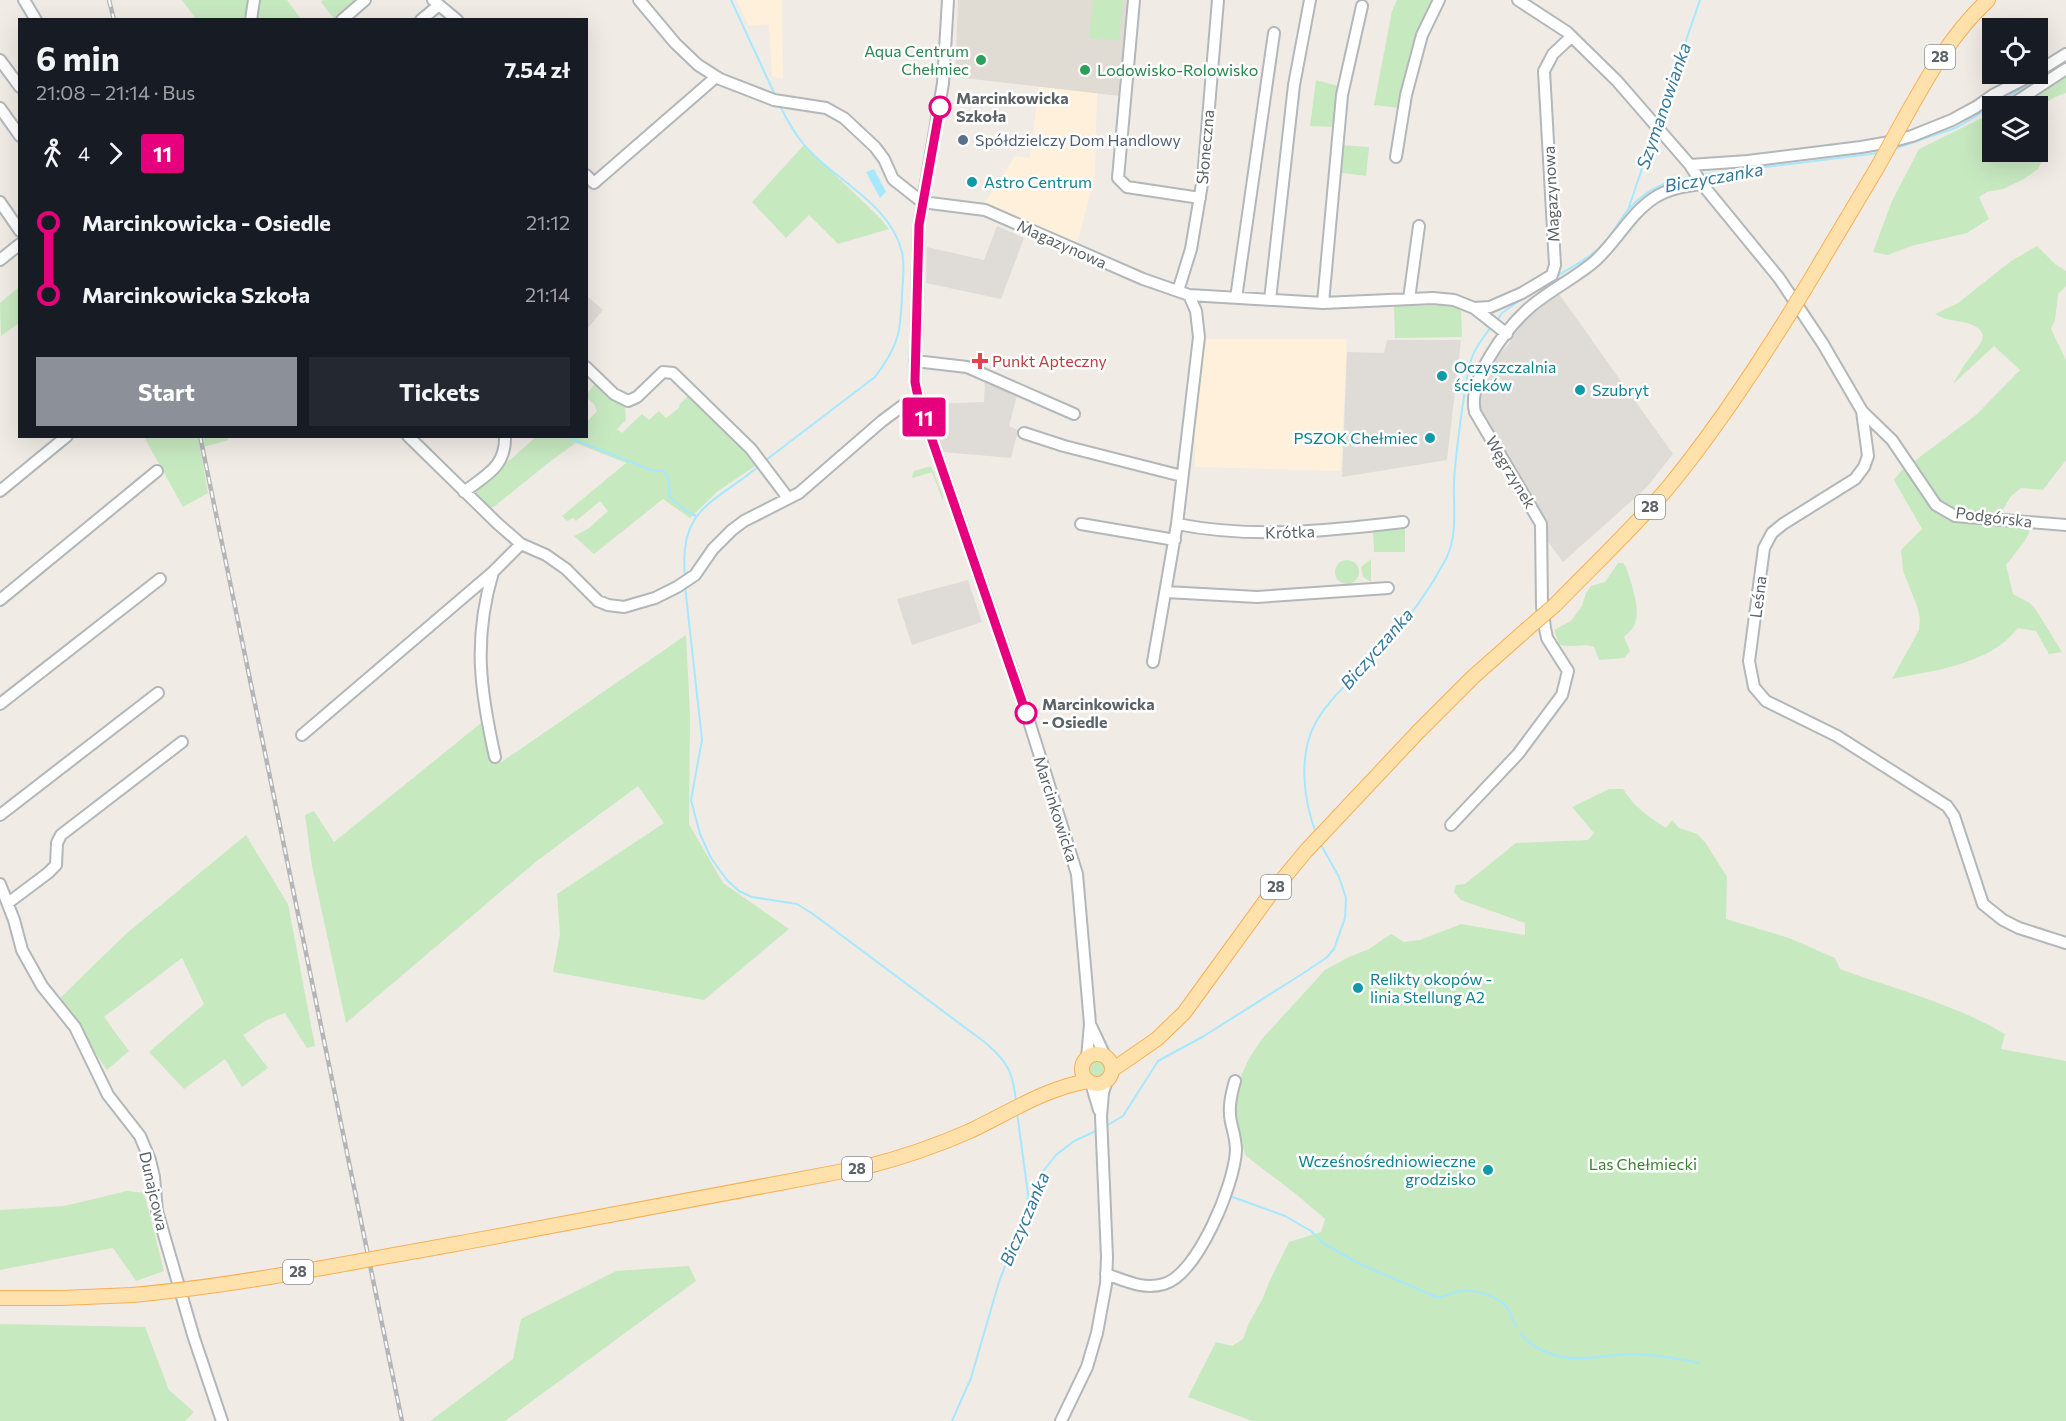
<!DOCTYPE html>
<meta charset="utf-8">
<style>
body{margin:0;font-family:Commissioner,sans-serif;background:#242831;color:#f1f3f6;height:100vh;display:flex;flex-direction:column;font-size:22px;white-space:nowrap}
*{box-sizing:border-box;margin:0}
p{font-size:20px;color:#9ea1a6}
.icon{flex:none;width:33px;height:33px;fill:none;stroke:currentColor;stroke-width:2;stroke-linecap:round;stroke-linejoin:round}
.map{position:relative;flex:1;overflow:hidden}
.sheet{position:absolute;left:18px;top:18px;width:570px;height:420px;display:flex;flex-direction:column;background:#171b24;border-radius:0px;box-shadow:0 6px 24px #0002}
.sheet>*{flex:none}
.badge{padding:0 12px;border-radius:4px;font-size:21px;line-height:39px}
.tools{position:absolute;left:1982px;top:18px;display:grid;gap:12px}
.tools a{display:grid;place-items:center;width:66px;height:66px;border-radius:0px;background:#171b24;box-shadow:0 6px 24px #0002;font-size:30px}
.map>.badge{position:absolute;translate:-50% -50%;box-shadow:0 0 0 3px #fff}
.legs{display:flex;align-items:center;gap:9px;height:66px;padding:0 18px;font-size:20px}
.legs p{margin-inline-start:auto}
.headline{display:flex;align-items:center;justify-content:space-between;height:102px;padding:0 18px}
h1{font-size:33px;font-weight:700;line-height:45px}
.primary-button{display:flex;gap:12px;margin-top:auto;padding:12px 18px}
.primary-button a{flex:1;height:69px;border-radius:0px;background:#8c9099;color:#fff;font-size:24px;font-weight:700;line-height:69px;text-align:center}
.primary-button a+a{background:#242831;color:#f1f3f6}
ul{padding:0 18px;list-style:none}
li{display:flex;align-items:center;gap:21px;height:72px;font-size:22px}
li i{display:grid;place-items:center;width:9px;height:100%;margin:0 8px;background:currentColor}
li i::after{content:'';width:15px;height:15px;margin:-8px;border:4px solid;border-radius:50%;background:#171b24}
li p{margin-inline-start:auto}
li:first-child i{background:linear-gradient(#0000 50%,currentColor 0)}
li:last-child i{background:linear-gradient(currentColor 50%,#0000 0)}
.map>svg:first-child{display:block}
.commercial{fill:#fff0db}
.industrial{fill:#dfdbd7}
.education{fill:#e0dbd3}
.green{fill:#c7e9c0}
.water{fill:#a6e8ff}
.lines{fill:none;stroke-linecap:round;stroke-linejoin:round}
.stream{stroke:#a6e8ff;stroke-width:2}
.minor-casing{stroke:#b2b7ba;stroke-width:14}
.major-casing{stroke:#faae54;stroke-width:16}
.minor{stroke:#fff;stroke-width:10}
.major{stroke:#ffe2ab;stroke-width:14}
.rail-casing{stroke:#b4b5b6;stroke-width:4.5}
.rail{stroke:#fff;stroke-width:2;stroke-dasharray:7;stroke-linecap:butt}
.major-bridge-casing{stroke:#faae54;stroke-width:16;stroke-linecap:butt}
.major-bridge{stroke:#ffe2ab;stroke-width:14}
.line-1-casing{stroke:#fff;stroke-width:14}
.line-1{stroke:#e6007e;stroke-width:9}
.leisure-dot{fill:#2e9e5b;stroke:#fff;stroke-width:2}
.stop-1-dot{fill:#fff;stroke:#e6007e;stroke-width:3}
.service-dot{fill:#5c6f8a;stroke:#fff;stroke-width:2}
.culture-dot{fill:#0f9aa8;stroke:#fff;stroke-width:2}
.health-dot{fill:#e0444e;stroke:#fff;stroke-width:2}
.labels{text-anchor:middle;stroke-width:5;stroke-linejoin:round;paint-order:stroke}
.shield{fill:#fff;stroke:#8d9294;stroke-width:1.5}
.shield-label{font-size:15px;font-weight:bold;fill:#5c6366}
.leisure-label{font-size:16px;fill:#27864d;stroke:#fff;text-anchor:end}
.stop-label{font-size:16px;font-weight:bold;fill:#5c6366;stroke:#fff;text-anchor:start}
.service-label{font-size:16px;fill:#4e5e75;stroke:#fff;text-anchor:start}
.street-label{font-size:16px;fill:#5c6366;stroke:#fff}
.culture-label{font-size:16px;fill:#0d838f;stroke:#fff;text-anchor:start}
.health-label{font-size:16px;fill:#be3a42;stroke:#fff;text-anchor:start}
.park-label{font-size:16px;fill:#3a832f;stroke:#fff}
.water-label{font-size:18px;font-style:italic;fill:#34799c;stroke:#fff}
</style>
<div class="map">
<svg width="2066" height="1421" viewBox="0 0 2066 1421">
<rect width="100%" height="100%" fill="#f0ebe5"/>
<!-- commercial -->
<path class="commercial" d="M736 0H782L783 79 772 76 769 24 749 26Z
M1039 86 1097 93 1095 176 1077 244 982 207 1015 156 1030 158Z
M1202 339H1347L1341 471 1195 467V417Z"/>
<!-- industrial -->
<path class="industrial" d="M997 226 1024 238 1001 299 926 283 927 247 984 260Z
M1557 291 1673 454 1647 487 1563 562 1546 539 1477 405 1483 380 1494 359 1509 344 1517 325Z
M587 296 603 310 587 329Z
M1387 340H1461L1447 460 1342 477 1347 352 1384 353Z
M985 376 1018 392 1009 426 1018 430 1011 458 943 452 927 404 984 402Z
M968 580 982 622 912 645 897 599Z"/>
<!-- education -->
<path class="education" d="M958 0H1128L1120 96 955 77Z"/>
<!-- green -->
<path class="green" d="M182 0H251L248 20 196 19Z
M257 0H287L300 18 254 20Z
M323 0H362L338 19H334L321 2Z
M1093 0H1123L1119 41 1089 38Z
M1397 0H1437L1400 108 1374 105 1392 11Z
M2066 76V93C2050 98 2042 103 2037 118V106H2013L2021 104Z
M1316 80 1342 87 1335 127 1310 126Z
M1992 113V152H2037V132L2043 140 2047 151 2038 169 2024 179 2003 189 1987 192 1979 197 1989 219 1967 233 1911 246 1888 255 1873 252 1892 201 1919 149Z
M804 145 879 217 889 229 838 244 809 215 786 238 752 202Z
M1339 145 1369 147 1366 176 1336 172Z
M2037 246 2056 265 2066 271V286L2058 294 2055 320 2051 329 2066 360V460L2043 490 2021 488 2011 496 2000 515 2030 531 2024 542 2006 565 2013 594 2030 603 2036 610 2062 652 2049 654 2036 631 2018 628C1989 665 1935 670 1892 679L1919 630 1920 618 1917 606 1903 571 1901 550 1922 529 1894 480 1901 471 1976 415 2020 370 1994 346 1953 384C1958 376 1962 367 1968 360 1975 349 1996 334 1970 324 1958 320 1946 321 1935 314L1958 303 2011 261Z
M19 287V323L1 336 0 303Z
M1455 305 1461 311 1462 337 1395 338 1394 306Z
M598 379 625 407 626 420 617 429 622 433 642 414 649 420 659 411 666 418 680 407 679 405 690 394 758 464 718 491 690 518 663 499 594 554 574 536 588 529 608 511 600 501 576 521 573 518 567 521 562 516 626 463 576 443 552 460 490 510 474 497V491L536 437 586 436 587 422 597 411 594 404 587 398V394Z
M144 437H198L208 493 183 507Z
M202 437H228V440L204 447Z
M931 466 943 496V501L932 472 913 478 912 476 914 471Z
M1405 525V552H1374L1373 530Z
M1371 559V582L1363 577 1361 567Z
M1335 572a12 12 0 1 1 24 0a12 12 0 1 1-24 0Z
M1618 563H1623L1626 567C1631 583 1642 610 1634 626 1632 630 1627 634 1624 637L1630 651 1624 658 1599 660 1594 647C1579 642 1572 650 1559 644L1554 630 1571 621 1582 606 1586 593 1591 586 1605 582Z
M686 635 690 714 689 824 723 883 789 929 704 1000 553 972 560 934 557 894 664 823 638 786 538 860 346 1023 312 866 305 815 314 811 334 842 481 723 500 763Z
M1609 789H1623C1634 807 1648 816 1666 828L1672 820 1679 828 1697 834 1705 842 1727 877 1726 919 1789 938 1835 958 1840 969C1895 989 1954 1004 2005 1034L2001 1049 2066 1061V1421H1252L1188 1397 1216 1342 1232 1346 1243 1339 1249 1323 1263 1298 1269 1282 1289 1242 1321 1232 1325 1219 1297 1195 1246 1156 1241 1143 1236 1108 1239 1080 1249 1059 1261 1040 1325 970 1349 957 1369 949 1391 934 1404 942 1420 940 1461 924 1525 935V923L1461 900 1454 892 1456 885 1465 884 1516 843 1588 840 1594 833 1572 807Z
M246 835 288 904 315 1046 307 1048 285 1013 267 1020 243 1035 268 1068 242 1087 225 1059 184 1089 149 1052 204 1004 182 958 104 1017 129 1051 107 1070 59 999 127 933Z
M1087 1068a10 10 0 1 1 20 0a10 10 0 1 1-20 0Z
M127 1191 144 1193 164 1271 136 1281 113 1248 0 1270V1210L64 1206Z
M689 1266 696 1281 505 1421H430L513 1359 521 1319 616 1271Z
M0 1324 145 1327 169 1390 194 1412 185 1421H0Z"/>
<!-- water -->
<path class="water" d="M874 169 886 192 880 198 866 172Z"/>
<g class="lines">
<!-- stream -->
<path class="stream" d="M731 0 775 95
M1658 122 1700 0
M1894 149 1958 127 2066 61
M1700 175 1879 153
M1628 210 1655 130
M1555 277C1572 267 1592 257 1605 242 1613 233 1619 221 1627 211 1644 191 1666 180 1692 177
M1496 322 1502 313 1523 298
M565 436 651 470 664 471 668 478 670 497 686 511 696 516
M766 460 875 377C899 345 901 332 902 293 903 280 905 265 902 252 890 202 831 179 801 141 793 131 786 118 780 106
M685 577C678 507 715 503 759 466
M685 586 702 740 691 800 700 834 711 858 727 880 739 891 752 897 797 904 813 914 987 1044C1008 1062 1013 1073 1016 1101
M1316 833C1303 799 1298 754 1316 722 1331 695 1362 671 1383 648 1407 621 1429 591 1446 559 1458 535 1453 508 1454 483 1455 458 1459 434 1462 410 1465 393 1466 373 1472 357 1476 346 1485 335 1492 326
M1017 1112 1028 1194 1027 1202
M1106 1126 1123 1116 1158 1061 1204 1036 1302 974 1326 958 1334 949 1345 918 1346 898 1339 877 1320 843
M1230 1196 1285 1216 1311 1231 1324 1244 1362 1265 1434 1296C1443 1299 1448 1294 1456 1292 1471 1287 1494 1295 1505 1305 1510 1310 1512 1320 1516 1326
M1520 1333C1526 1341 1533 1346 1542 1350 1572 1366 1602 1354 1634 1354 1656 1355 1677 1358 1699 1363
M952 1421 971 1378 999 1282 1040 1175 1056 1155 1074 1141 1098 1130"/>
<!-- minor casing -->
<g class="minor-casing">
<path id="minor" d="M24 0 36 20
M433 0 457 20
M639 0 675 43 698 65 720 79 774 100 826 108 844 118 875 147 884 159 893 179 922 202 985 210 1143 279 1189 295 1323 303 1433 298 1454 300 1474 308 1490 307 1522 293 1552 275 1555 265 1544 71 1553 54 1571 37
M948 0 943 83 919 225 915 382 919 402 1027 715 1077 874 1090 1024 1087 1058
M1134 0 1118 178 1127 187 1200 198
M1518 0 1567 32 1617 81 1690 165 1702 184 1779 278 1823 344 1862 411 1868 456 1864 467 1855 479 1783 524 1772 533 1764 548 1749 661 1754 687 1766 701 1837 736 1947 806 1954 816 1983 904 2003 920 2019 928 2066 943
M251 20 254 0
M342 20 365 0
M421 20 439 5
M0 60 20 87
M2037 72 2066 54
M2008 103H2014L2066 69
M0 108 20 136
M1396 157 1406 95 1422 35 1439 0
M1690 165 1748 161 1861 147 1890 142 1912 136 1952 120 1976 107 1993 95 2034 74
M586 175 594 183 716 77
M0 202 20 231
M0 260 20 244
M1178 291 1191 249 1203 178 1218 0
M1236 298 1274 33
M1409 299 1419 226
M1270 300 1294 85 1310 0
M1323 303 1342 95 1362 6
M1474 308 1507 334
M915 361 967 367 1074 414
M586 367 614 394 628 401 637 397 663 372 673 373 751 449 788 498
M1863 412 1892 440 1936 505 1955 516 2066 525
M1024 433 1064 446 1182 476
M408 436 498 524 521 544 546 555 566 569 598 601 608 605 624 607 655 598 677 587 695 575 713 549 732 530 744 521 799 493 882 421 905 404 918 399
M0 491 67 436
M464 492C486 475 506 467 505 436
M1081 524 1175 540
M1177 524C1253 539 1327 531 1403 522
M493 572C473 639 480 690 495 757
M1166 592 1257 597 1388 588
M0 600 157 471
M1153 662 1177 524 1199 337 1196 311 1189 295
M0 704 160 579
M302 735 493 572 521 544
M0 815 158 693
M1451 825 1518 754 1562 695 1568 671 1547 638 1545 628 1542 606 1541 524 1475 412C1467 380 1505 330 1528 309 1548 291 1574 279 1595 261 1616 242 1630 214 1654 198 1669 188 1686 186 1702 184
M0 884 14 920 22 950 42 986 75 1027 108 1095 140 1136 150 1160 154 1177 157 1211 194 1338 222 1421
M8 903 48 873 56 865 57 843 61 835 182 742
M1091 1026 1105 1056
M1091 1083 1099 1110
M1106 1274C1126 1281 1143 1290 1164 1284 1198 1274 1235 1183 1236 1150 1236 1140 1233 1131 1231 1122 1228 1108 1231 1095 1235 1081
M1061 1421 1087 1367 1097 1333 1106 1284 1107 1257 1101 1116 1103 1093 1107 1080"/>
</g>
<!-- major casing -->
<g class="major-casing">
<path id="major" d="M1903 121C1927 78 1951 34 1988 0
M1806 287 1877 168
M1555 605C1592 567 1631 530 1666 490 1711 436 1750 377 1787 318
M1082 1069a15 15 0 1 1 30 0a15 15 0 1 1-30 0Z
M1112 1070 1157 1039 1184 1013 1272 892 1306 851 1418 732 1473 677 1526 630
M461 1243 865 1167C901 1158 936 1146 970 1131 1008 1113 1046 1088 1088 1081
M0 1298H61L133 1295"/>
</g>
<!-- minor -->
<use href="#minor" class="minor"/>
<!-- major -->
<use href="#major" class="major"/>
<!-- rail casing -->
<g class="rail-casing">
<path id="rail" d="M109 0 114 20
M200 436 402 1421"/>
</g>
<!-- rail -->
<use href="#rail" class="rail"/>
<!-- major-bridge casing -->
<g class="major-bridge-casing">
<path id="major-bridge" d="M1877 168 1903 121
M1787 318 1806 287
M1526 630 1555 605
M133 1295C243 1285 352 1262 461 1243"/>
</g>
<!-- major-bridge -->
<use href="#major-bridge" class="major-bridge"/>
</g>
<g class="lines">
<!-- line-1 casing -->
<g class="line-1-casing">
<path id="line-1" d="M940 107 919 225 915 382 919 402 1026 713"/>
</g>
<!-- line-1 -->
<use href="#line-1" class="line-1"/>
</g>
<!-- markers -->
<g class="leisure-dot">
<circle cx="981" cy="60" r="6"/>
<circle cx="1085" cy="70" r="6"/>
</g>
<g class="stop-1-dot">
<circle cx="940" cy="107" r="10"/>
<circle cx="1026" cy="713" r="10"/>
</g>
<circle class="service-dot" cx="963" cy="140" r="6"/>
<g class="culture-dot">
<circle cx="972" cy="182" r="6"/>
<circle cx="1442" cy="376" r="6"/>
<circle cx="1580" cy="390" r="6"/>
<circle cx="1430" cy="438" r="6"/>
<circle cx="1358" cy="988" r="6"/>
<circle cx="1488" cy="1170" r="6"/>
</g>
<path class="health-dot" d="M977 352h6v6h6v6h-6v6h-6v-6h-6v-6h6z"/>
<g class="labels">
<!-- shield labels -->
<g class="shield">
<rect x="1925" y="45" width="30" height="24" rx="4.5"/>
<rect x="1635" y="495" width="30" height="24" rx="4.5"/>
<rect x="1261" y="875" width="30" height="24" rx="4.5"/>
<rect x="842" y="1157" width="30" height="24" rx="4.5"/>
<rect x="283" y="1260" width="30" height="24" rx="4.5"/>
</g>
<g class="shield-label">
<text x="1940" y="62">28</text>
<text x="1650" y="512">28</text>
<text x="1276" y="892">28</text>
<text x="857" y="1174">28</text>
<text x="298" y="1277">28</text>
</g>
<!-- leisure labels -->
<g class="leisure-label">
<text x="969" y="57">Aqua Centrum<tspan x="969" dy="18">Chełmiec</tspan></text>
<text x="1097" y="76" text-anchor="start">Lodowisko-Rolowisko</text>
</g>
<!-- stop labels -->
<g class="stop-label">
<text x="956" y="104">Marcinkowicka<tspan x="956" dy="18">Szkoła</tspan></text>
<text x="1042" y="710">Marcinkowicka<tspan x="1042" dy="18">- Osiedle</tspan></text>
</g>
<!-- service labels -->
<g class="service-label">
<text x="975" y="146">Spółdzielczy Dom Handlowy</text>
</g>
<!-- street labels -->
<g class="street-label">
<text transform="translate(1205 147) rotate(-85)" y="6">Słoneczna</text>
<text transform="translate(1551 194) rotate(-93)" y="6">Magazynowa</text>
<text transform="translate(1062 244) rotate(24)" y="6">Magazynowa</text>
<text transform="translate(1511 472) rotate(59)" y="6">Węgrzynek</text>
<text transform="translate(1994 517) rotate(7)" y="6">Podgórska</text>
<text transform="translate(1290 532) rotate(-2)" y="6">Krótka</text>
<text transform="translate(1758 597) rotate(-83)" y="6">Leśna</text>
<text transform="translate(1056 809) rotate(72)" y="6">Marcinkowicka</text>
<text transform="translate(154 1191) rotate(77)" y="6">Dunajcowa</text>
</g>
<!-- culture labels -->
<g class="culture-label">
<text x="984" y="188">Astro Centrum</text>
<text x="1454" y="373">Oczyszczalnia<tspan x="1454" dy="18">ścieków</tspan></text>
<text x="1592" y="396">Szubryt</text>
<text x="1418" y="444" text-anchor="end">PSZOK Chełmiec</text>
<text x="1370" y="985">Relikty okopów -<tspan x="1370" dy="18">linia Stellung A2</tspan></text>
<text x="1476" y="1167" text-anchor="end">Wcześnośredniowieczne<tspan x="1476" dy="18">grodzisko</tspan></text>
</g>
<!-- health labels -->
<g class="health-label">
<text x="992" y="367">Punkt Apteczny</text>
</g>
<!-- park labels -->
<g class="park-label">
<text x="1643" y="1170">Las Chełmiecki</text>
</g>
<!-- water labels -->
<g class="water-label">
<text transform="translate(1664 106) rotate(-71)" y="6">Szymanowianka</text>
<text transform="translate(1714 178) rotate(-10)" y="6">Biczyczanka</text>
<text transform="translate(1377 649) rotate(-49)" y="6">Biczyczanka</text>
<text transform="translate(1025 1219) rotate(-67)" y="6">Biczyczanka</text>
</g>
</g>
</svg>
<div class="tools">
<a><svg class="icon" aria-label="locate" viewBox="0 0 24 24"><circle cx="12" cy="12" r="6"/><path d="M12 2v4M12 18v4M2 12h4M18 12h4"/></svg></a>
<a><svg class="icon" aria-label="layers" viewBox="0 0 24 24"><path d="M12 4l9 5-9 5-9-5zM3 14l9 5 9-5"/></svg></a>
</div>
<b class="badge" style="left:924px;top:417px;background:#e6007e;color:#fff">11</b>
<section class="sheet">
<div class="headline"><div><h1>6 min</h1><p>21:08 – 21:14 · Bus</p></div><b>7.54 zł</b></div>
<div class="legs"><svg class="icon" aria-label="walk" viewBox="0 0 24 24"><circle cx="13" cy="4" r="2"/><path d="M13 8l-2 6 4 7M11 14l-3 7M7 12l3-4h3l4 4"/></svg>4<svg class="icon" aria-label="forward" viewBox="0 0 24 24"><path d="M9 5l7 7-7 7"/></svg><b class="badge" style="background:#e6007e;color:#fff">11</b></div>
<ul>
<li><i style="color:#e6007e"></i><b>Marcinkowicka - Osiedle</b><p>21:12</p></li>
<li><i style="color:#e6007e"></i><b>Marcinkowicka Szkoła</b><p>21:14</p></li>
</ul>
<div class="primary-button"><a>Start</a><a>Tickets</a></div>
</section>
</div>
